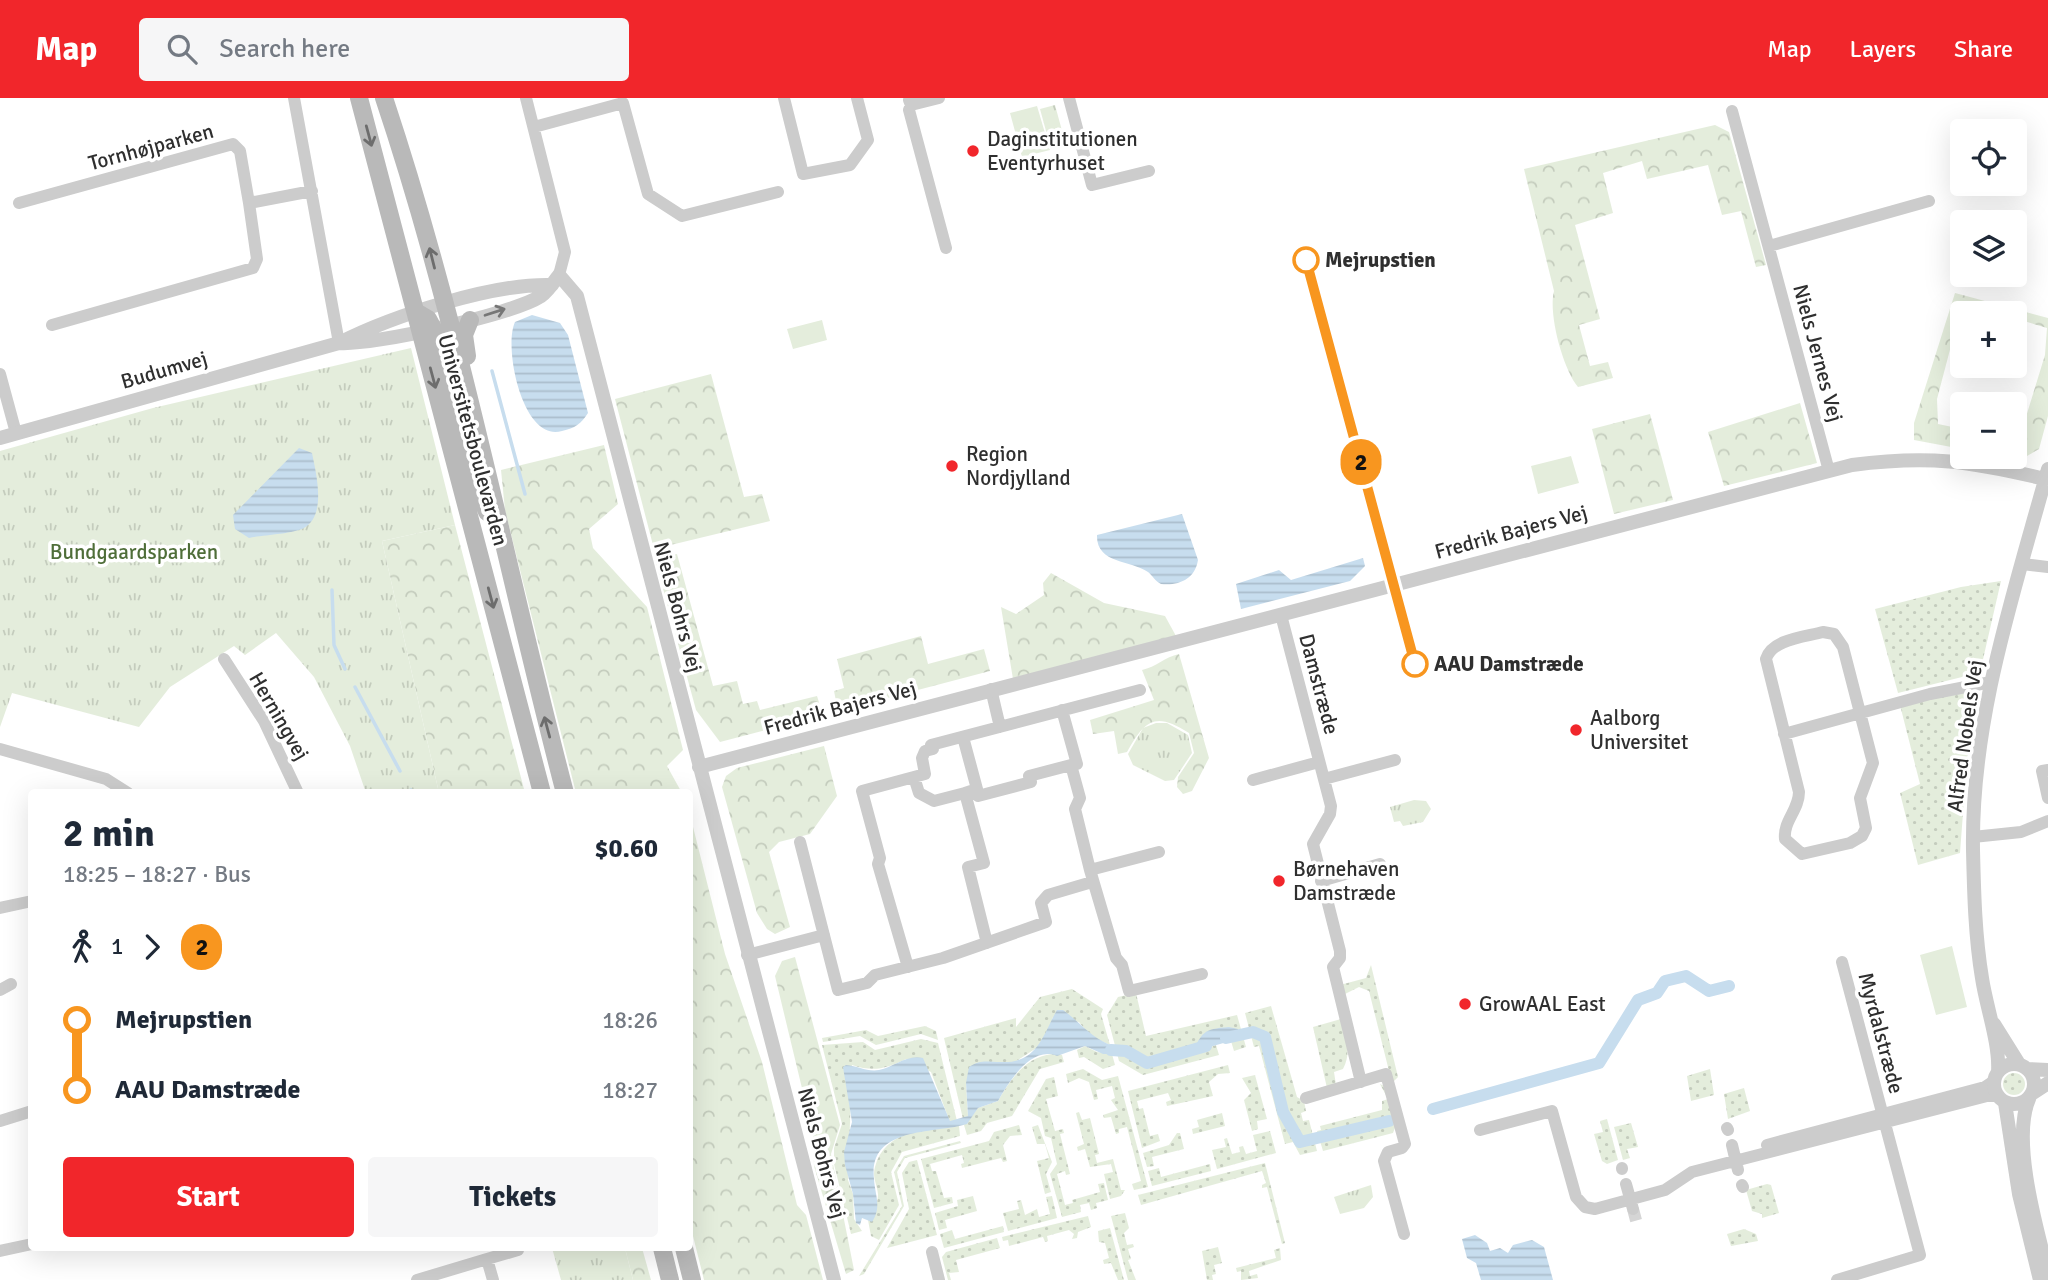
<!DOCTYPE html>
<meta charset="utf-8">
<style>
body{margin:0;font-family:Signika,sans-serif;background:#f6f6f7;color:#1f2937;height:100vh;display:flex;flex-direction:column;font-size:26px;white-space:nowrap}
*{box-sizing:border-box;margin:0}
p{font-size:23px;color:#747a83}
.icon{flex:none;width:38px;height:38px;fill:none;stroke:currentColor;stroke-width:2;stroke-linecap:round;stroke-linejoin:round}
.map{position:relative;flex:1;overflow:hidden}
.sheet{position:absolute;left:28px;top:691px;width:665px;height:462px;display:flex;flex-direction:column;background:#fff;border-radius:7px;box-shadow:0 7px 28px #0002}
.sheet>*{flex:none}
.badge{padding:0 14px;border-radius:23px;font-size:24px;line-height:46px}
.buttons{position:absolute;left:1950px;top:21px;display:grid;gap:14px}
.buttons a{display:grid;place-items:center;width:77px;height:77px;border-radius:7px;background:#fff;box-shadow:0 7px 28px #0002;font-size:35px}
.map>.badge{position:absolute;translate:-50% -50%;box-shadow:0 0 0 4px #fff}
.legs{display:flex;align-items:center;gap:10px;height:77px;padding:0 35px;font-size:23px}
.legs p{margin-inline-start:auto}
.overview{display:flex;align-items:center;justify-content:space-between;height:119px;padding:0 35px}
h1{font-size:38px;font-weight:700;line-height:52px}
.action{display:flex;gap:14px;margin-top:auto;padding:14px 35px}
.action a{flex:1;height:80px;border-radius:7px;background:#f1262b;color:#fff;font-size:28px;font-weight:700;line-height:80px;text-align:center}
.action a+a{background:#f6f6f7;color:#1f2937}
ul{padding:0 35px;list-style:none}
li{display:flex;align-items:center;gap:24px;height:70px;font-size:26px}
li i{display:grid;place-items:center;width:10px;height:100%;margin:0 9px;background:currentColor}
li i::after{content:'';width:18px;height:18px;margin:-9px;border:5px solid;border-radius:50%;background:#fff}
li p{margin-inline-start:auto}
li:first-child i{background:linear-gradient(#0000 50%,currentColor 0)}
li:last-child i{background:linear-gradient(currentColor 50%,#0000 0)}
header{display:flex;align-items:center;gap:42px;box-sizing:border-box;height:98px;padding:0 35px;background:#f1262b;color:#fff}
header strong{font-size:33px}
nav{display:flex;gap:38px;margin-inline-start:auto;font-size:24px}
.search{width:490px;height:63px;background:#f6f6f7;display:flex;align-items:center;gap:18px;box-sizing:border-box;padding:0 24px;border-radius:7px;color:#747a83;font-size:26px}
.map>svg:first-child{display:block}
.grass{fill:url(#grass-dots)}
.forest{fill:url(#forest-crowns)}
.park{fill:url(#park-tufts)}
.garden{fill:#e4eddc}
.water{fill:url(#water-rules)}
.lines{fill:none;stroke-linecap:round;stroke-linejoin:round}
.stream{stroke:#c7ddee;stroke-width:3.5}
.canal{stroke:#c7ddee;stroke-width:12}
.minor-tunnel{stroke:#d5d5d5;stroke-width:12;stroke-dasharray:12 6;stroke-linecap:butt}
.minor{stroke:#ccc;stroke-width:12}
.tertiary{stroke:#ccc;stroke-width:14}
.secondary{stroke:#b9b9b9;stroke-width:18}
.oneway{stroke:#6d6d6d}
.oneway2{stroke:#767676}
.line-1-casing{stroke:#fff;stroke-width:16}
.line-1{stroke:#f8961f;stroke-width:10}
.poi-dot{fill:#f1262b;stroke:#fff;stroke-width:2.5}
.stop-1-dot{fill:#fff;stroke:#f8961f;stroke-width:3.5}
.labels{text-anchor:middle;stroke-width:7;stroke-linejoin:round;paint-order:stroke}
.poi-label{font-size:21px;fill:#2f2f2f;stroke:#fff;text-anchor:start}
.street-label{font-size:21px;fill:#2f2f2f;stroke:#fff}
.stop-label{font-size:21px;font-weight:bold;fill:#2f2f2f;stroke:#fff;text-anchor:start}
.park-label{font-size:21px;fill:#4f6e39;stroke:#fff}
</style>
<header>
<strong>Map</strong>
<div class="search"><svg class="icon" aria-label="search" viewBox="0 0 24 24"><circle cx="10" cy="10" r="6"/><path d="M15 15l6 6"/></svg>Search here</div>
<nav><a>Map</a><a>Layers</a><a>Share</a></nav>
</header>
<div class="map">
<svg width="2048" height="1182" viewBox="0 0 2048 1182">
<defs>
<pattern id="grass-dots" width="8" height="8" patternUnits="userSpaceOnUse" patternTransform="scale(1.75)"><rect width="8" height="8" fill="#e4eddc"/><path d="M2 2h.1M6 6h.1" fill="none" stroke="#c4ccbd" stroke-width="1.8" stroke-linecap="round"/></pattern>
<pattern id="forest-crowns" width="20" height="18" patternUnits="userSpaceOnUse" patternTransform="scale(1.75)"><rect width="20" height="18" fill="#e4eddc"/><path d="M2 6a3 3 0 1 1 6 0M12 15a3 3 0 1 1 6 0" fill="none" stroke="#c4ccbd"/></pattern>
<pattern id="park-tufts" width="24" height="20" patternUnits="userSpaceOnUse" patternTransform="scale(1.75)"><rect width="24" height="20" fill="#e4eddc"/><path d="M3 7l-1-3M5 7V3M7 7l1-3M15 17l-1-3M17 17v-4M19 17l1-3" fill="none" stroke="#c4ccbd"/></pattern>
<pattern id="water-rules" width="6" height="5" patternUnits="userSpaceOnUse" patternTransform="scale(1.75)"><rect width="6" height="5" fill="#c7ddee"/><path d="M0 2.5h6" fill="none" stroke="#abbecc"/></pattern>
</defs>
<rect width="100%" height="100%" fill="#fff"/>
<!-- grass -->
<path class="grass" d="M2001 483 1981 570 1974 568V576L1898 595 1875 511 1961 489Z
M1974 588 1971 603 1977 606 1967 662 1960 755 1918 767 1900 695 1920 686 1900 607Z
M1371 867 1398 979 1392 985 1369 893 1359 889 1343 897 1340 887 1366 880Z
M1072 891 1103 911 1101 916 1110 947 1090 938 1079 924 1053 919 1048 935 1038 949 1015 964 1002 965 966 985 968 1018 963 1021 944 940 1016 920V929L1040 899Z
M1136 895 1146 938 1237 917 1246 949 1234 953 1231 943 1242 938 1195 949 1191 953 1194 955 1216 947 1219 957 1143 977 1119 963 1107 917 1118 899Z
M1271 908 1297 999 1304 1003 1306 1013 1301 1015 1303 1023 1309 1022 1317 1053 1300 1057 1293 1044 1285 1046 1259 948 1254 949 1245 915Z
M1341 921C1346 938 1352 954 1343 971L1334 974 1336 987 1327 990 1313 929Z
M925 928 936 933 938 942 921 936 876 947 860 938 823 944 822 940 866 932 878 938Z
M921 941 938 945 957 1023 950 1024 931 974 906 961C886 971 873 974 852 967L848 1082 853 1096 854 1121 862 1133 851 1136 834 1066V1050L842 1026 822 947 863 944 875 952Z
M1085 948 1097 954 1112 956 1115 967 1103 971 1084 959 1079 960 1077 952Z
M1052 956 1062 957 1064 964 1040 971 1012 1018 987 1025 981 1033 967 1037 964 1027 978 1010 998 1003C1010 982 1025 959 1052 956Z
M1228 967 1230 975 1218 976 1209 984 1213 998 1167 1008 1166 1004 1171 1002 1168 995 1137 1003 1139 1011 1143 1010 1150 1038 1158 1036 1160 1043 1142 1050 1128 993Z
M1083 971 1102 982 1118 978 1148 1089 1134 1092 1132 1086 1141 1083 1127 1029 1119 1031V1035L1116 1036 1111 1019 1104 1020 1103 1017 1118 1012 1111 1002 1115 1000 1112 988 1096 992 1098 1001 1094 1002 1089 984 1079 980 1068 985 1066 976Z
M1710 971 1714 997 1691 1003 1687 978Z
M2003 986a11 11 0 1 1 22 0a11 11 0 1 1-22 0Z
M1255 977 1267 1021 1257 1023 1258 1031 1252 1033 1244 1002 1251 995 1242 980Z
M1054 979 1058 998 1046 1001 1055 1033 1063 1031 1064 1035 1060 1036 1070 1076 1066 1077 1065 1073 1057 1076 1065 1107 1073 1105 1072 1102 1100 1094 1098 1086 1104 1085 1108 1102 1096 1105 1097 1110 1091 1112 1089 1105 1080 1107 1081 1114 1062 1119 1050 1076 1057 1066 1051 1040 1045 1038 1041 1020 1028 1013 1046 981Z
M1380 986 1386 989 1396 1027 1393 1035 1323 1053 1317 1033 1321 1032 1320 1028 1382 1012V1003L1388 1001Z
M1744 990 1750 1013 1728 1021 1724 996Z
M1079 1014 1082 1022 1090 1020 1099 1056 1095 1057 1097 1065 1113 1061 1121 1092H1125L1121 1098 1110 1101 1104 1076 1113 1074 1111 1066 1090 1069 1085 1051 1078 1053 1077 1049 1084 1046 1076 1015Z
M1222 1015 1225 1028 1193 1036 1192 1031 1199 1029 1197 1022Z
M1607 1021 1618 1062 1607 1066 1602 1063 1594 1036 1603 1034 1600 1023Z
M1631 1025 1638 1049 1627 1051 1630 1060 1623 1062 1614 1029Z
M1019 1027 1022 1037 1010 1038 1003 1047 1007 1063 1003 1064 1001 1060 962 1070 961 1066 964 1065 962 1057 930 1066 932 1073H936L944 1100 952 1099 953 1105 934 1110 921 1061 989 1043 994 1034Z
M1038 1027 1052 1064 1046 1076 1051 1094 1045 1096 1037 1063 1049 1060 1045 1046H1037L1032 1029Z
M959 1028 960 1038 902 1054 891 1074 899 1107 879 1142 871 1138 868 1122 872 1123C874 1115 878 1104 878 1096 877 1086 872 1079 875 1069 884 1032 928 1030 959 1028Z
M1270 1033 1276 1055 1217 1071 1212 1052 1226 1049 1224 1041 1227 1040 1232 1056 1240 1054 1239 1049 1243 1048 1246 1056 1257 1053 1253 1037Z
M1177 1035H1180L1184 1051 1152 1059 1154 1068 1147 1069 1143 1055 1169 1047Z
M960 1043 961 1045 905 1060 897 1074 904 1108 864 1176 859 1178 902 1108 894 1074 904 1058Z
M917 1062 937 1137 887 1150 909 1111 902 1075 909 1064Z
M1265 1065 1285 1145 1282 1146 1267 1089 1262 1090V1087L1266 1085 1262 1073 1141 1107 1138 1097Z
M1210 1066 1211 1073 1152 1088 1148 1073 1159 1070 1161 1079Z
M1767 1086 1771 1087 1779 1115 1762 1120V1116L1752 1113 1746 1092Z
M973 1098 977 1113 945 1122 947 1130 939 1132 935 1115 958 1108 957 1102Z
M1052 1098 1057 1120 1008 1133 1003 1115 1019 1111 1017 1103 1021 1102 1025 1117 1037 1111 1039 1119 1050 1116 1046 1099Z
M1125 1115 1129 1130 1124 1135 1127 1147 1133 1146 1134 1149 1128 1151 1131 1161 1128 1162 1136 1182H1128L1111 1118Z
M1088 1118 1091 1129 1078 1134 1077 1140 1072 1141 1074 1136 1069 1132 1047 1138 1048 1143 1045 1144 1043 1139 1009 1148 1008 1142 1003 1143 1002 1139Z
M1003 1128 1004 1134 944 1150 940 1136 952 1132 955 1141Z
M1110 1130 1124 1182H1118L1111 1165 1104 1166 1103 1162 1109 1160 1105 1145 1099 1144 1098 1133Z
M1744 1131 1756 1136 1758 1143 1731 1148 1727 1136Z
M997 1140 1000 1150 956 1162 959 1174 949 1175 951 1182H948L942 1159 946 1154Z
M1218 1149 1222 1165 1214 1167 1216 1176 1212 1177 1213 1182H1207L1202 1153Z
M1280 1150 1281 1162 1249 1173 1250 1178 1257 1176 1258 1180 1241 1182V1173L1237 1174 1236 1170 1276 1160 1274 1152Z"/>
<!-- forest -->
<path class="forest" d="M1715 27 1729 34 1766 167 1756 169 1741 113 1722 117 1708 67 1647 81 1642 63 1603 75 1613 115 1575 127 1600 221 1579 227 1590 268 1608 264 1613 280 1578 289C1563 271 1548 216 1554 193L1524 71Z
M1955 195 2048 220V318L2039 351 2027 358 2012 360 2010 359H2014V324L2025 322 2045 257 2047 230 2014 220V215H1996L1962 206 1937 301 1938 326 1962 331V351L1914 342V325Z
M711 276 744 399 762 396 770 423 654 451 615 301Z
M1800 305 1817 365 1724 388 1708 334Z
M1650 316 1673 402 1614 416 1592 331Z
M604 347 618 406 589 431 593 450 647 509 683 652 667 668 682 695H576L505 412 501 372Z
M455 427 525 695H439L382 443Z
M677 456 713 588 737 583 743 606 757 603 760 612 817 598 823 617 720 644 696 612 655 461Z
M1051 475 1104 505 1165 518 1176 538 1013 581 1001 509 1016 516 1044 497 1043 485Z
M921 538 928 566 984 551 990 573 838 613 834 593 844 590 837 561Z
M1179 556 1209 660 1192 693 1183 696 1177 689 1178 679 1194 655 1189 635C1155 613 1145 622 1127 654L1118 656 1114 633 1093 636 1090 622 1154 602 1142 572C1156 569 1165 559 1179 556Z
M824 648 837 698 810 736 779 744 769 754 790 829 775 836 767 831 757 815 722 689 726 678 737 670Z
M690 717 725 856 762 964 797 1107 806 1117 823 1182H704L690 1126Z
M795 859 840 1027 831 1056 854 1172 846 1176 814 1068 813 1036 775 878 782 863Z
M625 1150H642L651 1182H633Z"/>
<!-- park -->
<path class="park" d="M1055 7 1064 40 1049 44 1040 11Z
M411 250 455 427 382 443 439 695H366L350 648 314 579 276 535 245 557 234 548 170 589 139 629 12 595 0 629V353L153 310Z
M1156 625H1167L1188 637 1192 655 1174 682 1165 683 1133 667 1128 656 1143 630Z
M1414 702 1426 703 1431 711 1423 724 1403 728 1400 723 1394 724 1390 709Z
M1371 1087 1373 1099 1364 1110 1340 1116 1334 1099Z
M552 1150H625L633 1182H561Z"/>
<!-- garden -->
<path class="garden" d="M1037 8 1050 52 1022 59 1010 15Z
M822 222 827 242 793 251 787 231Z
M1571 358 1579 385 1538 396 1531 368Z
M1952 848 1967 909 1936 917 1920 857Z"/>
<!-- water -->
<path class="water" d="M532 217 560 225 568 237 588 315C581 326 575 330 562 333 523 345 503 250 515 224Z
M299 350 312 355C316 375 327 417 304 430 293 436 262 437 249 440L235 431 233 417Z
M1182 416 1198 462C1195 481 1179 488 1161 486 1155 483 1153 478 1148 474 1131 462 1096 466 1097 437Z
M1363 460 1365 468 1350 483 1241 511 1236 486 1279 472 1291 482Z
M1057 912H1063C1081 925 1088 937 1110 947L1112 956H1103L1085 948 1057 958C1031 947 1008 985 998 1003L978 1010 967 1026C937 1036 868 1027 874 1081 875 1098 882 1108 872 1124L862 1120 860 1127 856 1125 853 1096 845 1067 844 1054 852 1024 843 969 846 967C858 968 867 974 879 972 894 969 907 956 923 960L950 1023 968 1018 966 985 969 969C981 961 987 964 1001 964 1038 966 1043 936 1057 912Z
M1229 929 1238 931 1241 940 1192 954C1203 935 1202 931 1229 929Z
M1475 1137 1487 1145 1490 1153 1500 1150 1508 1155 1513 1147 1532 1142 1544 1149 1553 1182H1481L1476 1165 1467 1160 1462 1141Z"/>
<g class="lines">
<!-- stream -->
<path class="stream" d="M492 273 525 396
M332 492 334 547 345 571
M355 589 400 673
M411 692 412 695"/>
<!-- canal -->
<path class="canal" d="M1226 940 1253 934 1265 939 1283 1014 1300 1044 1389 1023
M1111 952 1126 953 1147 965 1206 948
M1433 1011 1599 965 1638 902 1657 895 1665 883 1686 878 1709 893 1729 888"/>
<!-- minor-tunnel -->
<path class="minor-tunnel" d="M1633 1111 1637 1126"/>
<!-- minor -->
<path class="minor" d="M294 0 339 245
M526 0 565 154 559 177
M784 0 803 76 850 67 868 42 857 0
M1069 0 1092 87 1149 73
M909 2 911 7 939 0
M911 7 909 12 946 150
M1732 13 1829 373
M534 29 623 5 648 96 682 118 778 94
M19 105 233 46 240 53 249 105
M1769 148 1929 103
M52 227 253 170 257 161 249 105 312 93
M0 276 16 335
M2022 466 2048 469
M1281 517 1331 708 1330 716 1313 746 1340 853V860L1333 869 1361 984
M1823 534 1834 536 1843 549 1873 665 1860 700 1866 730 1862 738 1850 745 1802 756 1785 741C1783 723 1799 712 1799 694L1766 561C1772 541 1805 539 1823 534Z
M224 561 264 623 298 695
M991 591 1000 629
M1062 612 1077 666 1071 667 1080 700 1075 711 1090 772
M1784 636 1930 596 1991 584
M963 639 977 691
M0 651 106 681 128 695
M2048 672 2042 673 2048 700
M914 679 919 695 934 703 965 695 984 765 968 769 987 845
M1324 681 1395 662
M1253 682 1319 664
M965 695 977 691 978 698 1031 684 1029 678 1071 667
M1973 739 2021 734 2048 723
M800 744 838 892 867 885 875 877 943 860 1046 824 1041 805 1048 797 1092 784
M1159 754 1090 772 1116 860 1122 867 1129 893 1202 876
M1321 783 1380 766
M0 810 32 803
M747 857 824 837
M908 869 878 766 880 760 862 693 925 676 922 660 925 653 933 651 931 647 1140 592
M0 892 11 886
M1306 1000 1386 976 1405 1046 1402 1050 1388 1054 1384 1063 1404 1136
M0 1023 32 1013
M1727 1030 1728 1032
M1480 1032 1552 1013 1576 1099 1585 1109 1595 1111 1665 1092 1692 1074 1987 998H1998
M1732 1047 1738 1072
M1767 1047 1985 989 1994 983
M1622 1070V1071
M1626 1086 1633 1111
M1742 1087 1743 1089
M0 1153 32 1146
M932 1154 939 1182
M487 1161 518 1152
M417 1182 487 1161 493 1182
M1837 1182 1920 1157 1842 864"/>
<!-- tertiary -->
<path class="tertiary" d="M339 245C372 248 513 216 541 198 548 193 554 184 559 177L577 198 834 1182
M0 340 339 245C392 218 493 185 552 187
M699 669 1852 367C1929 357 1970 363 2045 381
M1994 926 2019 966
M1994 986a20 20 0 1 1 40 0a20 20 0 1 1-40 0Z
M2027 971 2048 972
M1998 974C2000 946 1986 908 1982 880 1975 838 1974 794 1973 752 1971 621 2014 495 2048 371
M2033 995 2048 985
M2029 1001C2011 1042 2037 1132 2048 1175
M2005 1005 2019 1096 2040 1182"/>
<!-- secondary -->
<path class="secondary" d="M359 0 542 695
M384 0C460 227 504 463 565 695
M416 214 428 221 436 236 474 378 487 414
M467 258 464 237 470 222
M662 1150 670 1182
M684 1150 692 1182"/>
</g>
<!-- one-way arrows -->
<defs><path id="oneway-shaft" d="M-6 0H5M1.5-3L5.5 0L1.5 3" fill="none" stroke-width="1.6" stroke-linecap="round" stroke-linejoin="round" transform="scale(1.75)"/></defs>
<g class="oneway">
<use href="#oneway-shaft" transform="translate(369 38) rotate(75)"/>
<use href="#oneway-shaft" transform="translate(432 160) rotate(-104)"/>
<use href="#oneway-shaft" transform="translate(433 280) rotate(75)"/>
<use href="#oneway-shaft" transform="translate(491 500) rotate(75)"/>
<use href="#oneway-shaft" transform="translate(547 629) rotate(-105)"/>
</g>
<use class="oneway2" href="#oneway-shaft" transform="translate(495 214) rotate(-18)"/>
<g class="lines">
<!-- line-1 casing -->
<g class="line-1-casing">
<path id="line-1" d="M1306 162 1415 566"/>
</g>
<!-- line-1 -->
<use href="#line-1" class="line-1"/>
</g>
<!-- markers -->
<g class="poi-dot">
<circle cx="973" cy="53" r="7"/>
<circle cx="952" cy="368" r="7"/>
<circle cx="1576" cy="632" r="7"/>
<circle cx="1279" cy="783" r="7"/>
<circle cx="1465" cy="906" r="7"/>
</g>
<g class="stop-1-dot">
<circle cx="1306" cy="162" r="12"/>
<circle cx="1415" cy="566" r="12"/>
</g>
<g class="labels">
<!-- poi labels -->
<g class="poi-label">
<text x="987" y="48">Daginstitutionen<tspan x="987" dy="24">Eventyrhuset</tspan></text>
<text x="966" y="363">Region<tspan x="966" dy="24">Nordjylland</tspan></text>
<text x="1590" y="627">Aalborg<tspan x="1590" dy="24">Universitet</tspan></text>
<text x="1293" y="778">Børnehaven<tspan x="1293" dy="24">Damstræde</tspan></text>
<text x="1479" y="913">GrowAAL East</text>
</g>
<!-- street labels -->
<g class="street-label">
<text transform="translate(151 49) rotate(-15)" y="7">Tornhøjparken</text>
<text transform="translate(1818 255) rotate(75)" y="7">Niels Jernes Vej</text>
<text transform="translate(164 272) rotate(-16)" y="7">Budumvej</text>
<text transform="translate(473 342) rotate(75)" y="7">Universitetsboulevarden</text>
<text transform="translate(1511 434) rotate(-15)" y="7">Fredrik Bajers Vej</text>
<text transform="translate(678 509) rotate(75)" y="7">Niels Bohrs Vej</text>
<text transform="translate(1319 586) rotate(75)" y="7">Damstræde</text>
<text transform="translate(840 610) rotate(-15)" y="7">Fredrik Bajers Vej</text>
<text transform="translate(279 618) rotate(60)" y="7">Herningvej</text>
<text transform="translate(1965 638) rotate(-82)" y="7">Alfred Nobels Vej</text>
<text transform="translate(1881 935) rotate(75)" y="7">Myrdalstræde</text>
<text transform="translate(822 1055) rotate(75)" y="7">Niels Bohrs Vej</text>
</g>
<!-- stop labels -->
<g class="stop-label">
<text x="1325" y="169">Mejrupstien</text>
<text x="1434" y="573">AAU Damstræde</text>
</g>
<!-- park labels -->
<g class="park-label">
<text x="134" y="461">Bundgaardsparken</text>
</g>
</g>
</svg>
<div class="buttons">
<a><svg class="icon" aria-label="locate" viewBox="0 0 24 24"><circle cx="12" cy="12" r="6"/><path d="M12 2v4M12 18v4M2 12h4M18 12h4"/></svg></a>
<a><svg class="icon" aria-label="layers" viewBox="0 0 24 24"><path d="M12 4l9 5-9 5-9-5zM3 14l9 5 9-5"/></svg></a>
<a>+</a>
<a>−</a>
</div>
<b class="badge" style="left:1361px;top:364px;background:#f8961f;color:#111">2</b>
<section class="sheet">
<div class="overview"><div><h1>2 min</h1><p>18:25 – 18:27 · Bus</p></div><b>$0.60</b></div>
<div class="legs"><svg class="icon" aria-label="walk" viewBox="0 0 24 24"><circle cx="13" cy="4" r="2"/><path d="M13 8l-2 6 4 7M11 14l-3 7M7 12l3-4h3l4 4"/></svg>1<svg class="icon" aria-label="forward" viewBox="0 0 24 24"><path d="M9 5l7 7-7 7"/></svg><b class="badge" style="background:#f8961f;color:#111">2</b></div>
<ul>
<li><i style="color:#f8961f"></i><b>Mejrupstien</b><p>18:26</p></li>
<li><i style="color:#f8961f"></i><b>AAU Damstræde</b><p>18:27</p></li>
</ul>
<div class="action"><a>Start</a><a>Tickets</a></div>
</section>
</div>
